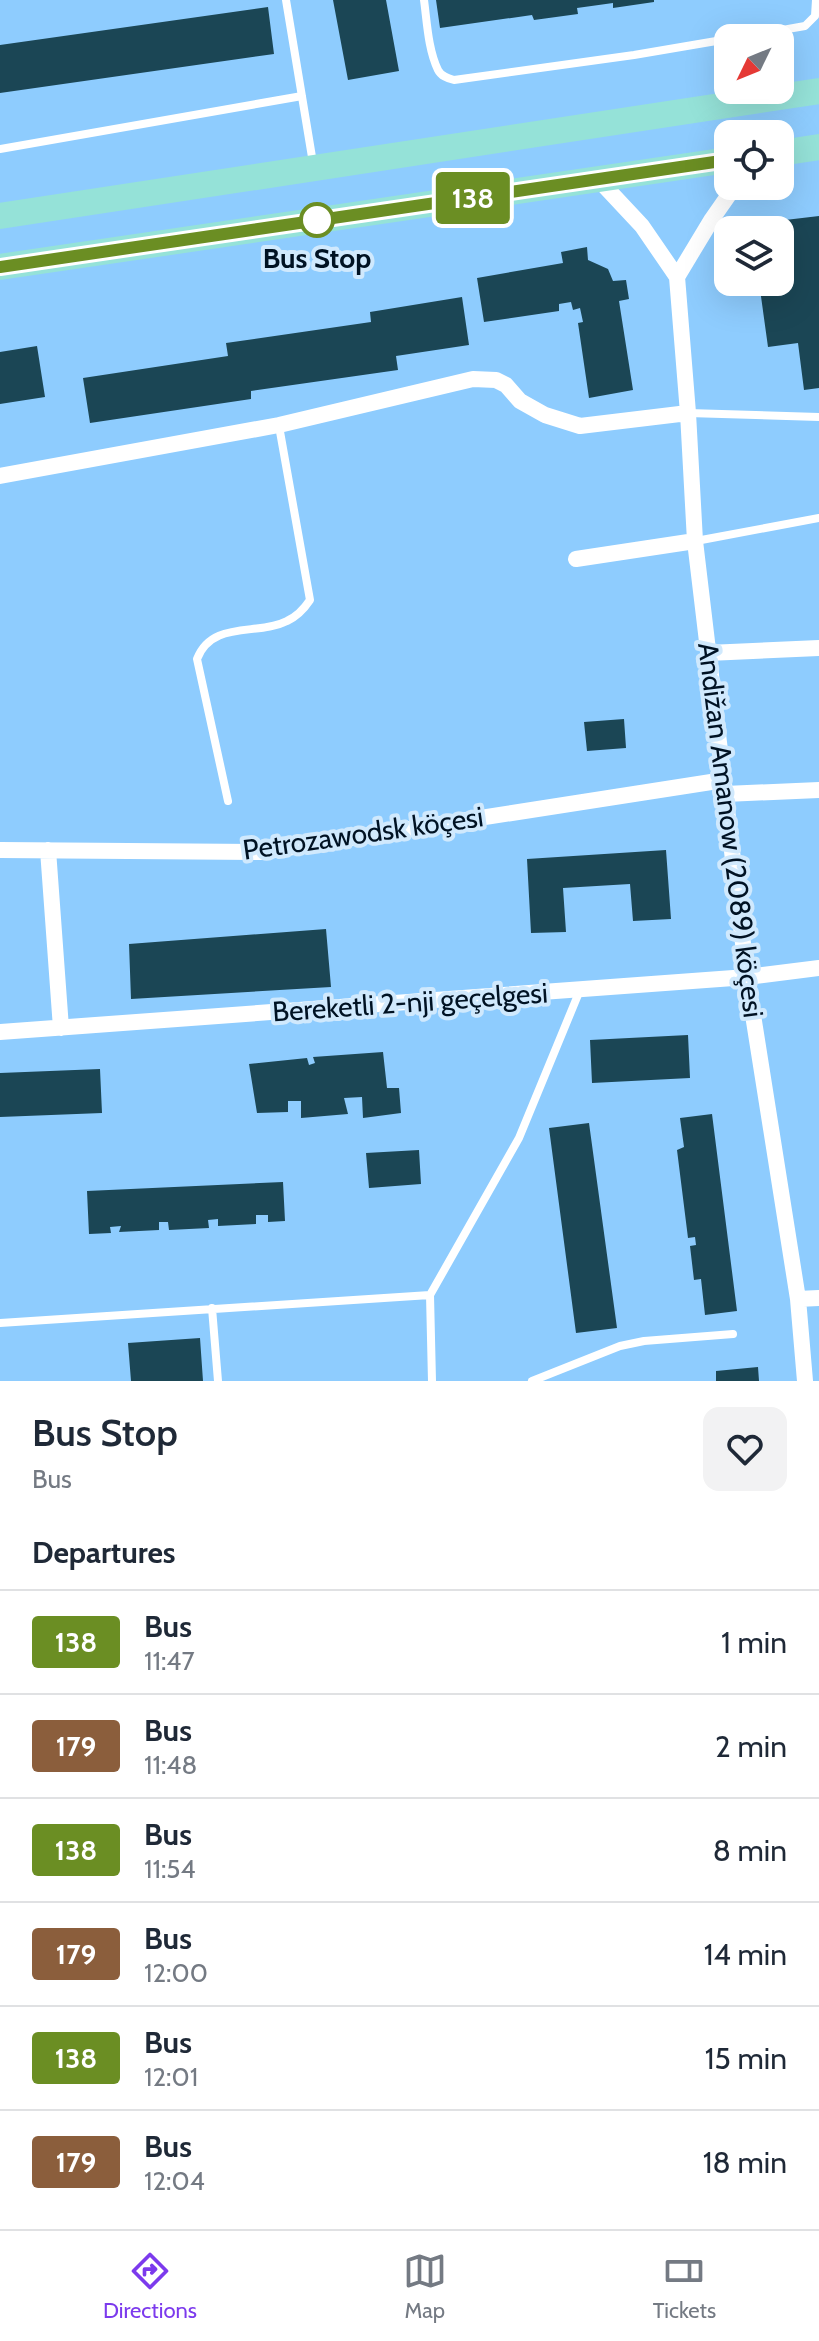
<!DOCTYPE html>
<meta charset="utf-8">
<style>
body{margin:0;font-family:Cabin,sans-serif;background:#f2f2f3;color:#1f2937;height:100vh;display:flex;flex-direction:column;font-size:30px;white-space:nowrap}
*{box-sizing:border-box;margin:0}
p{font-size:26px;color:#747a83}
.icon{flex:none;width:44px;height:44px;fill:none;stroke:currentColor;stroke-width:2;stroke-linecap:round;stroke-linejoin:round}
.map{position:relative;height:1381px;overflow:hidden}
.side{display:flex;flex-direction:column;background:#fff;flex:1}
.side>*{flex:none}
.badge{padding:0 16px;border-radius:6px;font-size:28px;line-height:52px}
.needle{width:52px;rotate:227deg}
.controls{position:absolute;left:714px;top:24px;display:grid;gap:16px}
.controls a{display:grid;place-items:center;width:80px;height:80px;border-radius:16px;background:#fff;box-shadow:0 8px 32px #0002;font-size:40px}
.map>.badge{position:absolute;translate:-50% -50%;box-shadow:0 0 0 4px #fff}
h2{padding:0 32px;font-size:30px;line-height:72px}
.round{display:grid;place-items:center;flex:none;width:84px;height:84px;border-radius:16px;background:#f2f2f3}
.summary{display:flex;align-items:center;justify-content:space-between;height:136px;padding:0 32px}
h1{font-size:38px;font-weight:600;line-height:60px}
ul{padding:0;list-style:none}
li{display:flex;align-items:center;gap:24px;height:104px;padding:0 32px;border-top:2px solid #e0e1e3}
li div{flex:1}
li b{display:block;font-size:30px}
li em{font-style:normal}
li .badge{min-width:88px;font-weight:700;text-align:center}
.tabs{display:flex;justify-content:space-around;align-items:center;height:112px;border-top:2px solid #e0e1e3;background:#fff;font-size:22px;color:#747a83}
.tabs a{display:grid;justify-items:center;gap:4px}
.tabs .active{color:#7c3aed}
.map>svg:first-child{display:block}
.building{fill:#1b4655}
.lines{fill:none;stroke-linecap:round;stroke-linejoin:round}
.lane{stroke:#fff;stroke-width:8}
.street{stroke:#fff;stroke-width:16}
.primary{stroke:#95e2d8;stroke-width:26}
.line-casing{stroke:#fff;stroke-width:18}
.line{stroke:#6b8e23;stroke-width:12}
.stop-dot{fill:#fff;stroke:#6b8e23;stroke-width:4}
.labels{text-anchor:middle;stroke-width:8;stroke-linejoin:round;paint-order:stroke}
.stop-label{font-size:28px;font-weight:bold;fill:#001223;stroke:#d0e9fd}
.street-label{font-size:28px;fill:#001223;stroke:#d0e9fd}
</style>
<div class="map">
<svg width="819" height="1381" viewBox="0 0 819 1381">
<rect width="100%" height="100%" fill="#8eccfe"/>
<!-- building -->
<path class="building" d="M333 0H386L399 71 348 80Z
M436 0H654V2L613 8V3L577 8 578 14 534 20 532 15 440 28Z
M268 7 274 54 0 93V45Z
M819 216V388L804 390 798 343 768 347 759 282H780V230H753L752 224Z
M587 247 588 260 608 269 613 281 626 280 629 299 619 301 633 390 589 398 578 323 583 322 580 308 573 310 571 302 559 304V311L484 322 477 278 563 263 561 252Z
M462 297 469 345 396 356 398 370 251 391V399L90 423 83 378 228 356 226 343 371 322 370 312Z
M37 346 45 397 0 404V352Z
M624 719 626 748 587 751 584 722Z
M666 850 671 919 633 921 630 884 563 888 566 932 531 933 527 859Z
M326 929 331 987 131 999 129 944Z
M688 1035 690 1078 592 1083 590 1040Z
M383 1052 387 1088H399L401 1113 363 1118 362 1097 344 1098 348 1114 301 1118V1101H288V1112L257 1113 249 1064 307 1058 309 1065 315 1063 313 1057Z
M100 1069 102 1113 0 1117V1073Z
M712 1114 737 1311 705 1315 701 1279 694 1280 690 1246 696 1245 695 1237 688 1238 677 1150 684 1147 680 1118Z
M589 1123 617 1328 576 1333 549 1128Z
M419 1150 421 1184 369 1188 366 1153Z
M283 1182 285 1221 268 1222V1215H256V1224L218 1226V1219L208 1220 209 1228 169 1230 168 1222H159V1230L119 1232 121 1226 110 1227 111 1233 89 1234 87 1191Z
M200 1338 203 1381H131L128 1343Z
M758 1367 759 1381H716V1371Z"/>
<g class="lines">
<!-- lane -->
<path class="lane" d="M286 0 313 163
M424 0C427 22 428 49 438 70 441 76 447 78 454 80L634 55 728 39
M736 38 805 26 815 16 816 0
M0 149 302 96
M688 413 819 417
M696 541 819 518
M228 801 197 659C212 620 257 636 287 621 298 616 304 609 310 600L279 426
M212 1308 218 1381
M0 1323 430 1295
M432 1381 430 1295 519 1138 580 990
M532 1381 620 1346 644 1341 733 1334"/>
<!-- street -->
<path class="street" d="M598 179 642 226 677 277 688 413 695 541 747 977 798 1299 805 1381
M677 277 712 219 735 186
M0 476 279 425 473 379 496 380 506 385 520 401 545 415 580 426 688 413
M576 559 695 541
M708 653 819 648
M725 794 819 790
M0 850 261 852 724 780
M48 850 61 1028
M0 1032 747 977 819 968
M798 1299 819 1298"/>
<!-- primary -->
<path class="primary" d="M780 153 819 147
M0 216 819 91
M0 267 728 160"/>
</g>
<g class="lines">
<!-- line casing -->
<g class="line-casing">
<path id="line" d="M0 267 728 160"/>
</g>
<!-- line -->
<use href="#line" class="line"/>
</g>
<!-- markers -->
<circle class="stop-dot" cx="317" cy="220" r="16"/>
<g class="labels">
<!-- stop labels -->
<g class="stop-label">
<text x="317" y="268">Bus Stop</text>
</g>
<!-- street labels -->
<g class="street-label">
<text transform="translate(731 830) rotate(83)" y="10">Andižan Amanow (2089) köçesi</text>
<text transform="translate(363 833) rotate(-8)" y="10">Petrozawodsk köçesi</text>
<text transform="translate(410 1002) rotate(-4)" y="10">Bereketli 2-nji geçelgesi</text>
</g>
</g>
</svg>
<div class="controls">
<a><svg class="needle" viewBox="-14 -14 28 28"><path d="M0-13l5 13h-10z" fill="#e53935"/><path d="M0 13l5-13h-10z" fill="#747a83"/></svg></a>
<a><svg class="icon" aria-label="locate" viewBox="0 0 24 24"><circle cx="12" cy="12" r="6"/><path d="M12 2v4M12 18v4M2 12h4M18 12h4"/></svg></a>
<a><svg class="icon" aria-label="layers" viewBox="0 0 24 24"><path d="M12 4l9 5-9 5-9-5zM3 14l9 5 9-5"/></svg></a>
</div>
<b class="badge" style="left:473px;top:198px;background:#6b8e23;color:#fff">138</b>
</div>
<section class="side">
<div class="summary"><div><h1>Bus Stop</h1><p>Bus</p></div><a class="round"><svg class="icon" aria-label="heart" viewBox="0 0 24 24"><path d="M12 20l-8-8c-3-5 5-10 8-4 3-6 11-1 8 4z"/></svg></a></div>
<h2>Departures</h2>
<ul>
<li><span class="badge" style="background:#6b8e23;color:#fff">138</span><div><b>Bus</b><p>11:47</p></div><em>1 min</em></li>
<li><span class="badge" style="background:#8b5e3c;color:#fff">179</span><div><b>Bus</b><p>11:48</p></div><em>2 min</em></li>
<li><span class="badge" style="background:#6b8e23;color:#fff">138</span><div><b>Bus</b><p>11:54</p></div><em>8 min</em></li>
<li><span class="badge" style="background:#8b5e3c;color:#fff">179</span><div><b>Bus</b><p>12:00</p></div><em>14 min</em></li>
<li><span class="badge" style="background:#6b8e23;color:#fff">138</span><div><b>Bus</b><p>12:01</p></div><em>15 min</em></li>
<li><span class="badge" style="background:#8b5e3c;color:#fff">179</span><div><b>Bus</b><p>12:04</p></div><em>18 min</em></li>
</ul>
</section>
<nav class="tabs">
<a class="active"><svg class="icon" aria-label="directions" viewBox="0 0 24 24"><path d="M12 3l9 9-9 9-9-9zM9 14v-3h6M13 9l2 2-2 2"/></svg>Directions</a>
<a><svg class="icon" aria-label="map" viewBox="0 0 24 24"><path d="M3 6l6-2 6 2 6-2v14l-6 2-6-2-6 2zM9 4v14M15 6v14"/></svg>Map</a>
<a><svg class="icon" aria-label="tickets" viewBox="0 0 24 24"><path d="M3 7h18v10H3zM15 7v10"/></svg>Tickets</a>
</nav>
